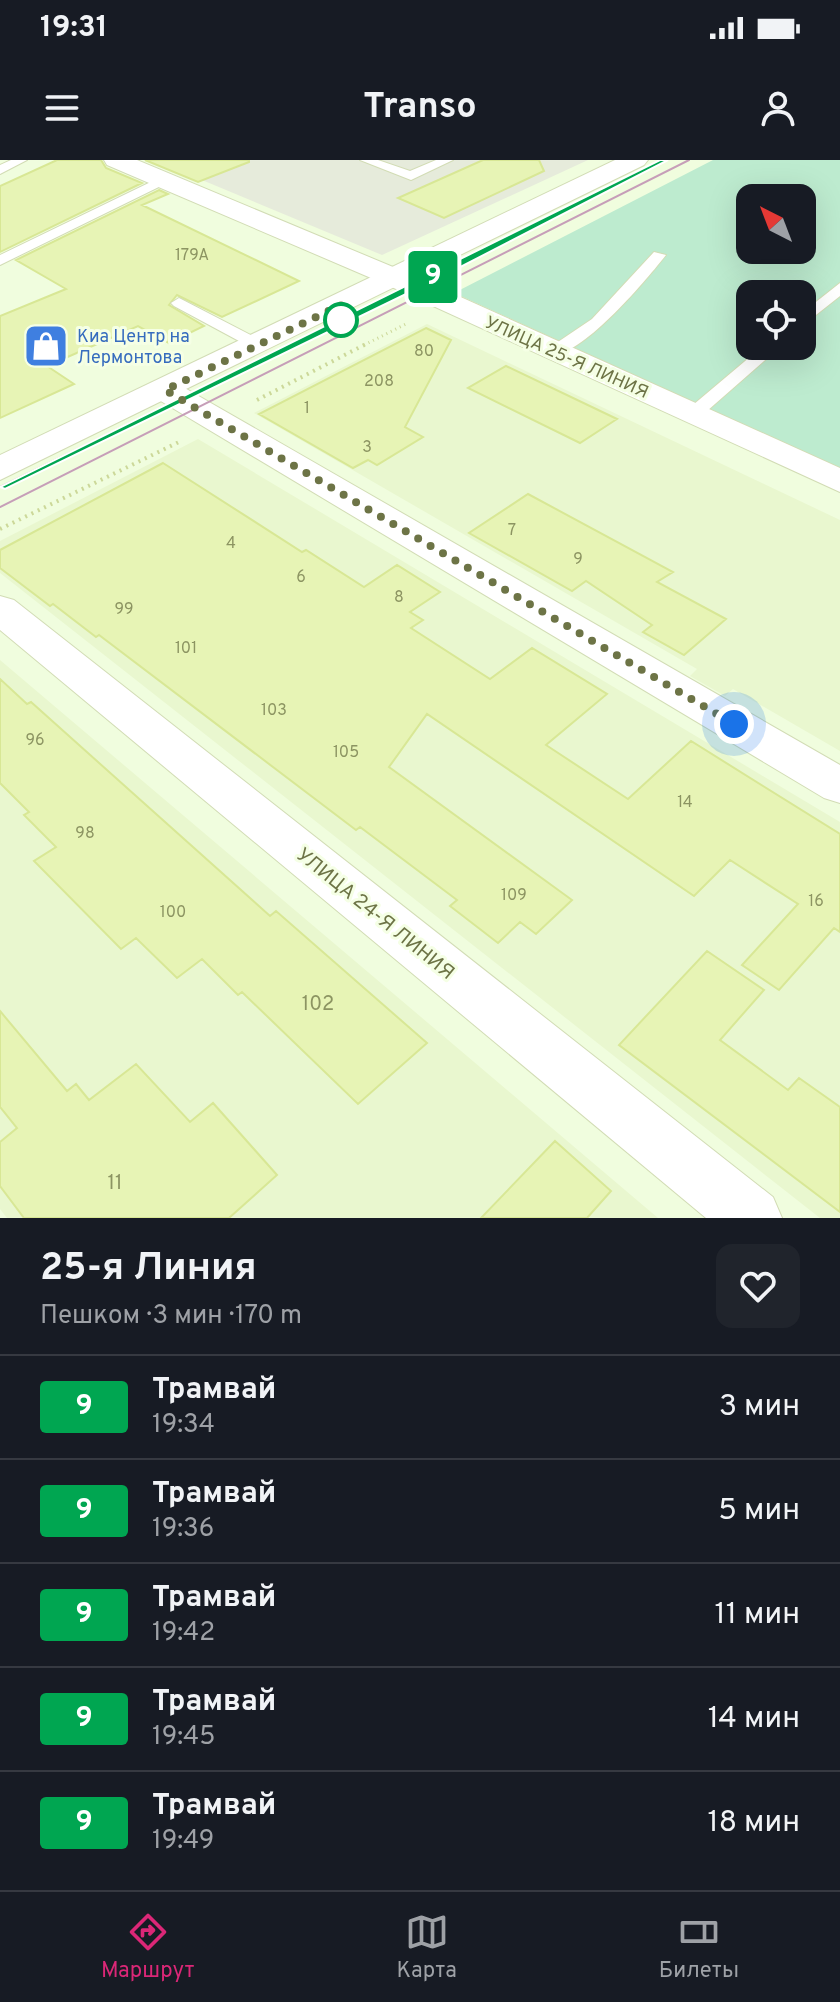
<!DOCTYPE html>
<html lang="ru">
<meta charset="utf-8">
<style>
body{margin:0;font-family:Overpass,sans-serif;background:#20242c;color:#f1f3f6;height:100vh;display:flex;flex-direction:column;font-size:30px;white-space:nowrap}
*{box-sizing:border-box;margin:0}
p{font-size:26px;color:#9ea1a6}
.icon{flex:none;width:44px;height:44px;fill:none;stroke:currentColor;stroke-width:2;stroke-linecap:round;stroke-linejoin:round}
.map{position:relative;height:1058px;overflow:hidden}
.drawer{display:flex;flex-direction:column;background:#171b24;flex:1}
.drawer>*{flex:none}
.badge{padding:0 16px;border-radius:6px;font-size:28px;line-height:52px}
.needle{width:52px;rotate:318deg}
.controls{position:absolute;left:736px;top:24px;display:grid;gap:16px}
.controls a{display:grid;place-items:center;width:80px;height:80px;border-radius:16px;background:#171b24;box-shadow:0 8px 32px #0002;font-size:40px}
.you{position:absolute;width:40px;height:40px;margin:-20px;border:6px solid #fff;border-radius:50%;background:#1a73e8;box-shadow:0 0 0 12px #1a73e833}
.map>.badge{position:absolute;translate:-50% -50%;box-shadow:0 0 0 4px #fff}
.round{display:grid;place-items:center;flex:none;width:84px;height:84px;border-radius:16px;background:#20242c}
.headline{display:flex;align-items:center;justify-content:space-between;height:136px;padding:0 40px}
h1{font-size:38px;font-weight:700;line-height:60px}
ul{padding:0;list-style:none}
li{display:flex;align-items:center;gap:24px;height:104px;padding:0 40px;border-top:2px solid #363941}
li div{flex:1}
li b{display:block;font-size:30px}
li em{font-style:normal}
li .badge{min-width:88px;font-weight:700;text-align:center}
.status{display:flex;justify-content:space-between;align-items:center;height:56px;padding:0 40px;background:#171b24;direction:ltr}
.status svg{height:22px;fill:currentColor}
header{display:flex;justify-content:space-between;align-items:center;height:104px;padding:0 40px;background:#171b24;font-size:36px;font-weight:700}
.dock{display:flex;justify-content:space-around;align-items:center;height:112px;border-top:2px solid #363941;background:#171b24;font-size:22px;color:#9ea1a6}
.dock a{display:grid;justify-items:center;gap:4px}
.dock .on{color:#db2777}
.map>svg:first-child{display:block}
.residential{fill:#e9f7cf}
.industrial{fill:#e6ebdb}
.green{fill:#bdebcf;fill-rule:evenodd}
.building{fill:#e7f4b5;stroke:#d8e795;stroke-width:2}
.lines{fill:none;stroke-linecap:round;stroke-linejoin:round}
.service-casing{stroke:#d2dcb5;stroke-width:2}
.minor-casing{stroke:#d2dcb5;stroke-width:2}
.tertiary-casing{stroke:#d2dcb5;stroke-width:2}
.path-far1{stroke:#ccd899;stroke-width:3;stroke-dasharray:1 4;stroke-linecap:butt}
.path{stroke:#ccd899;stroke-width:4;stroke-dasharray:2 5;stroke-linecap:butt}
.service{fill:#fff;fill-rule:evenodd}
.minor{fill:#fff;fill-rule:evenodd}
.tertiary{fill:#fff;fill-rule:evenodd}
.tram{stroke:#c69eb8;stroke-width:2}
.line{fill:#00a651;stroke:#fff;stroke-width:2}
.walk{stroke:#6d7446;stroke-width:8;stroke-dasharray:0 14.4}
.stop-dot{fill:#fff;stroke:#00a651;stroke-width:4}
.labels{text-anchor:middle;stroke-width:6;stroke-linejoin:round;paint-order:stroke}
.number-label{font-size:16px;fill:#8c9462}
.far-shop-label{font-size:18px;fill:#366cbe;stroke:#f5ffe5;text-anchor:start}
.far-street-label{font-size:18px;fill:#6d7446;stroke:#f5ffe5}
.street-label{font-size:20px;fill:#6d7446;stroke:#f5ffe5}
.near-number-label{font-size:20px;fill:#8c9462}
</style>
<div class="status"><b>19:31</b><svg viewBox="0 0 49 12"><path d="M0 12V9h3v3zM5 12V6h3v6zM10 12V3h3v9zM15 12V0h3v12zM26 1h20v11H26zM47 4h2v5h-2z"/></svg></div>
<header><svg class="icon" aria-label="menu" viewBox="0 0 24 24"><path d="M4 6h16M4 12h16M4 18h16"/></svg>Transo<svg class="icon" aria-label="person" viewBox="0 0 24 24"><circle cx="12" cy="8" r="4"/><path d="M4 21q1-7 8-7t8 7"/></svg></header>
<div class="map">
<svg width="840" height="1058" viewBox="0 0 840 1058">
<rect width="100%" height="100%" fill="#f0fdde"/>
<!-- residential -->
<path class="residential" d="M427 164 840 360V591L733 529 725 536 690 516 697 509 254 253Z
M198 279 840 662V1058H820L0 413V381Z
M0 500 658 1058H7L0 1049Z"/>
<!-- industrial -->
<path class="industrial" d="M154 0H588L382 95Z"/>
<!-- green -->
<path class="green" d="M713 0H840V309L454 133ZM750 38H802V90H750ZM750 134H802V186H750Z"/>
<!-- building -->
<path class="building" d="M57 0H101L106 8 142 23 0 92V26Z
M145 0H249V2L198 22Z
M483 0H539L544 11 444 58 398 38Z
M159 30 168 34 142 45 299 121 222 157 177 135 169 145 204 166 169 183 138 166 47 206 74 224 0 258V156L66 129 16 100Z
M426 168 451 180 405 267 423 277 377 305 368 300 353 308 259 254Z
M506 206 617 259 580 283 468 228Z
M163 303 302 392 306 390 364 427 397 405 440 432 410 452 423 460 411 468 490 519 532 488 607 534 546 585 628 639 691 581 840 674V772L834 768 779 830 742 805 798 744 730 700 694 736 427 554 389 607 572 740 536 774 520 762 498 783 450 746 457 740 360 667 356 670 99 475 96 477 53 444 50 446 0 408V390Z
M528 334 673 412 657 422 726 459 684 495 643 472 652 465 586 421 572 431 469 373Z
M0 519 27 544 31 542 270 756 276 751 427 883 358 944 242 832 238 835 202 799 177 818 136 778 121 789 34 701 56 687 24 655 29 652 0 623Z
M707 791 764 830 720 880 788 930 799 918 840 947V1052L619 885Z
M0 851 67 931 76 924 89 940 136 904 190 962 213 943 277 1015 229 1058H24L0 1026V982L17 968 0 947Z
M555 981 611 1031 587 1058H481Z"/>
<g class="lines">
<!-- service casing -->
<g class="service-casing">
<path id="service" d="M11 0H27L0 14V5Z
M360 0H378L410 11 436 0H453L411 20Z
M159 18 171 21 0 105V95Z
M654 92 666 95C648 118 579 201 549 194V188L592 159Z
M840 123V136L802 166V153Z
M179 138 264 182 266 185 252 188 174 146 171 143Z
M763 186H781L699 258H687V250Z"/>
</g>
<!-- minor casing -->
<g class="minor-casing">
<path id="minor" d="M104 0H137L405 112 840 308V332L385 124 107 5Z
M165 220 176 223 840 605V643L824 638 154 237 149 230 154 223Z
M0 436 14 440 773 1037 782 1058H706L0 470Z"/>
</g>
<!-- tertiary casing -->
<g class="tertiary-casing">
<path id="tertiary" d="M615 0H648L644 5 0 320V295Z"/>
</g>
<!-- path-far1 -->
<path class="path-far1" d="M364 185 408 163"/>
<!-- path -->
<path class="path" d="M257 240 368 183
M0 369 179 282"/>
<!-- service -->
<use href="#service" class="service"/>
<!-- minor -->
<use href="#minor" class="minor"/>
<!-- tertiary -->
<use href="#tertiary" class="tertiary"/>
<!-- tram -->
<path class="tram" d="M0 327 642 11
M0 347 689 0"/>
</g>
<!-- line -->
<path class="line" d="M660 0H668L439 118 5 329 0 327Z"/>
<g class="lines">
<!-- walk -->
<path class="walk" d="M341 160V145L165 230 734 564"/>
</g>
<!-- icons -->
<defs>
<g id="shop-square" transform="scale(2.3)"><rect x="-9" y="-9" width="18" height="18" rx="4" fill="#3f7fe0" stroke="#f5ffe5"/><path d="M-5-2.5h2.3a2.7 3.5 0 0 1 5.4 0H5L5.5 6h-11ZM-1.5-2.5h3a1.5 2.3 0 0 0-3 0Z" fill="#fff"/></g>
</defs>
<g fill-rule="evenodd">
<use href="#shop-square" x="46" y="186"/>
</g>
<!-- markers -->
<circle class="stop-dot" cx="341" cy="160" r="16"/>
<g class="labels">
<!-- number labels -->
<g class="number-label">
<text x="192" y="100">179А</text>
<text x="424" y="196">80</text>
<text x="379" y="226">208</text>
<text x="307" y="253">1</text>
<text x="367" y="292">3</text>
<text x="512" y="375">7</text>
<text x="231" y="388">4</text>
<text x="578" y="404">9</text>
<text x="301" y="422">6</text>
<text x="399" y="442">8</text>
<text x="124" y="454">99</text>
<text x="186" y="493">101</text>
<text x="274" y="555">103</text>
<text x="35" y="585">96</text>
<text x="346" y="597">105</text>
<text x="685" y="647">14</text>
<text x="85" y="678">98</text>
<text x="514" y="740">109</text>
<text x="816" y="746">16</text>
<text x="173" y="757">100</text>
</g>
<!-- far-shop labels -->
<g class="far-shop-label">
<text x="77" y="182">Киа Центр на<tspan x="77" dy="21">Лермонтова</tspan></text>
</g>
<!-- far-street labels -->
<g class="far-street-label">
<text transform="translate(567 197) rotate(24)" y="6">УЛИЦА 25-Я ЛИНИЯ</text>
</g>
<!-- street labels -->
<g class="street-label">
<text transform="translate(376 753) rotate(39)" y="7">УЛИЦА 24-Я ЛИНИЯ</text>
</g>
<!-- near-number labels -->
<g class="near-number-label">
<text x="318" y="850">102</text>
<text x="115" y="1029">11</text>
</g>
</g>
</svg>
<div class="controls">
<a><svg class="needle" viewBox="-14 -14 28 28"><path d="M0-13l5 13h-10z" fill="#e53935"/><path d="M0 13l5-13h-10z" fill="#9ea1a6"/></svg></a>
<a><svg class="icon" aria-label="locate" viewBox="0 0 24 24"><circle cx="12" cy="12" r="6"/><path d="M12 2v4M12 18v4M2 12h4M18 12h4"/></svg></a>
</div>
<div class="you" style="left:734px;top:564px"></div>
<b class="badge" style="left:433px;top:117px;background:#00a651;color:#fff">9</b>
</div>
<section class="drawer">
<div class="headline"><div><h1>25-я Линия</h1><p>Пешком · 3 мин · 170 m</p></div><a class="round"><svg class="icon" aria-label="heart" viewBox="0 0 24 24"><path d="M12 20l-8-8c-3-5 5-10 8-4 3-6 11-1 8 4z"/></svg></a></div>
<ul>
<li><span class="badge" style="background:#00a651;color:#fff">9</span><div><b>Трамвай</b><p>19:34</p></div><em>3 мин</em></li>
<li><span class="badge" style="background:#00a651;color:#fff">9</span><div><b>Трамвай</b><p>19:36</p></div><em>5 мин</em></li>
<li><span class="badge" style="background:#00a651;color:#fff">9</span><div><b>Трамвай</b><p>19:42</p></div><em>11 мин</em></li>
<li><span class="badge" style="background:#00a651;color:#fff">9</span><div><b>Трамвай</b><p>19:45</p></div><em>14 мин</em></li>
<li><span class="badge" style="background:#00a651;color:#fff">9</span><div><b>Трамвай</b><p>19:49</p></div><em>18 мин</em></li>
</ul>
</section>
<nav class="dock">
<a class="on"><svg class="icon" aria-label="directions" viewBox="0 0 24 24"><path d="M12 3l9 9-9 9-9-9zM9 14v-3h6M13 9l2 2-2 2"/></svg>Маршрут</a>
<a><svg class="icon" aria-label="map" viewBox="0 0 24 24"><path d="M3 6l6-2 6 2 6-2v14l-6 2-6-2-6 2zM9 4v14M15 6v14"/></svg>Карта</a>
<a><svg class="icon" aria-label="tickets" viewBox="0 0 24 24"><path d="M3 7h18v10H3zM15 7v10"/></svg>Билеты</a>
</nav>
